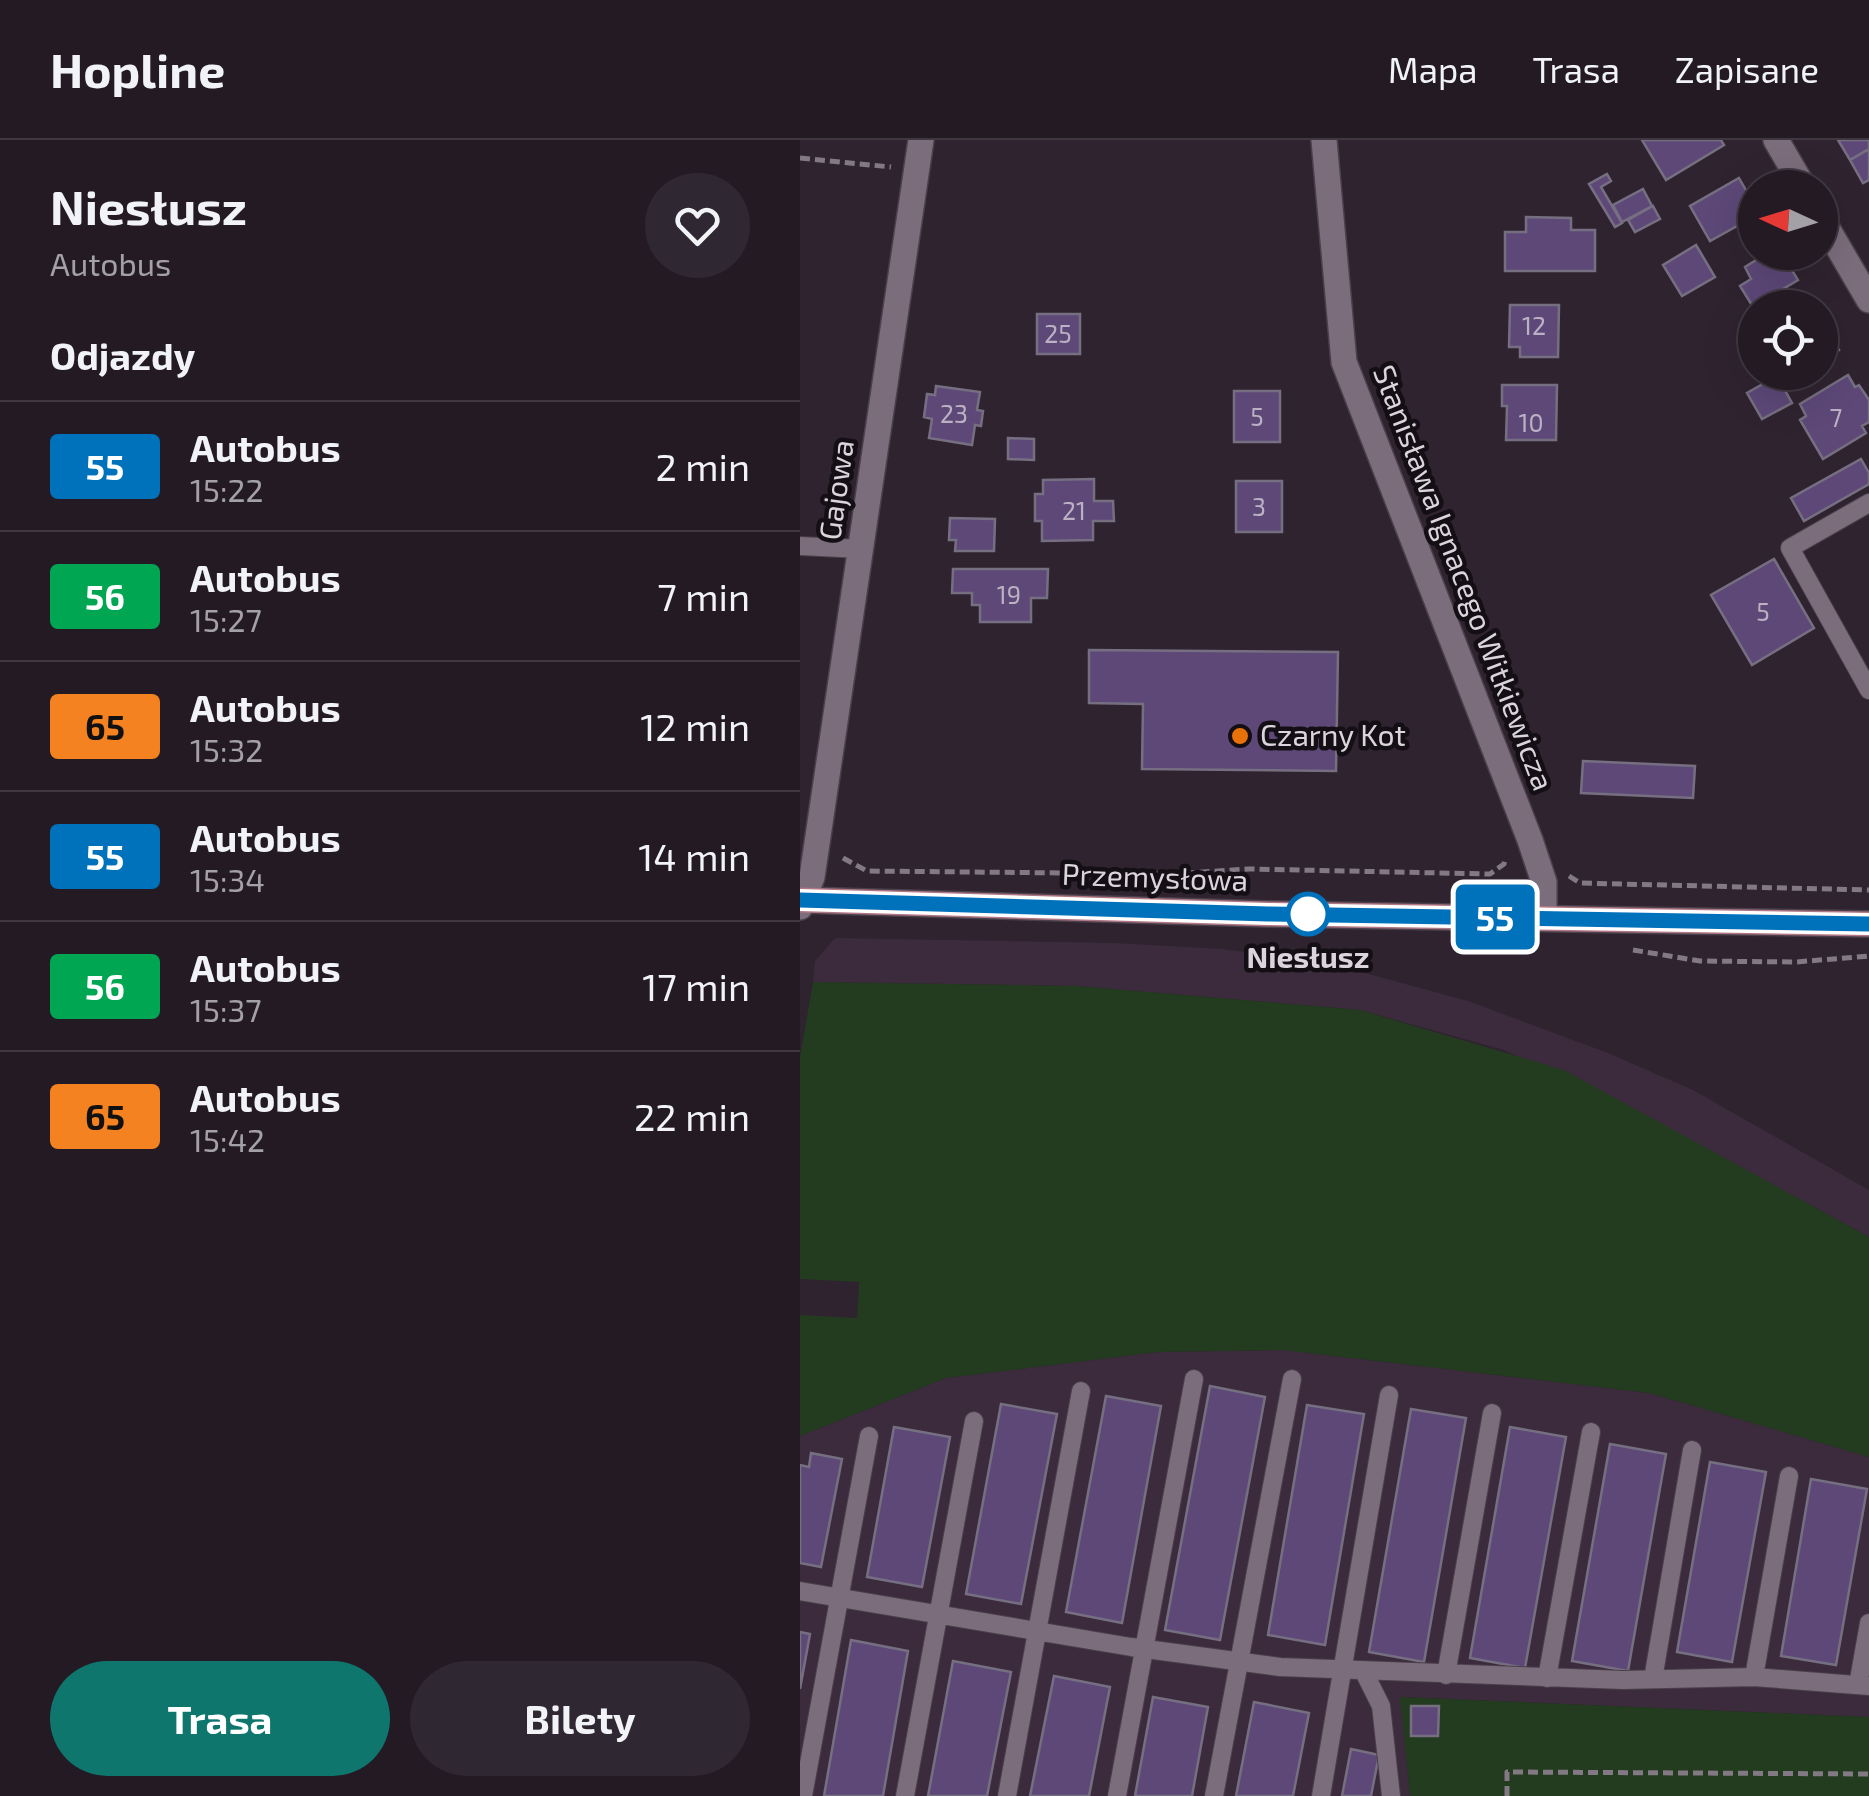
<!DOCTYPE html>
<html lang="pl">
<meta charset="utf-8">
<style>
body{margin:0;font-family:"Exo 2",sans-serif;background:#2f2731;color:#f1f3f6;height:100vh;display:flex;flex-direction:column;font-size:38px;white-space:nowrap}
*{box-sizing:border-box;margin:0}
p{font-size:32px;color:#a3a1a6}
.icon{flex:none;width:55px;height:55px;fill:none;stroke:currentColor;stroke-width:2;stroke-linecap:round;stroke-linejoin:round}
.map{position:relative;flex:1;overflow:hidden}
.drawer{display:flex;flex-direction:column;background:#231a24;width:800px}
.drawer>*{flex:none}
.badge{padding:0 20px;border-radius:8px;font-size:35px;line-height:65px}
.needle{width:65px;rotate:274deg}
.buttons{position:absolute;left:938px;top:30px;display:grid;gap:20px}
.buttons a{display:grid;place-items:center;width:100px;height:100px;border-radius:50%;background:#231a24;box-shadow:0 10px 40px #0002,0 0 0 2px #403841;font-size:50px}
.map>.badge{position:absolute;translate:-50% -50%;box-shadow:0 0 0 5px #fff}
h2{padding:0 50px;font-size:38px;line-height:90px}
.round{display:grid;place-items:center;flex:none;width:105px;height:105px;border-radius:52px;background:#2f2731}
.headline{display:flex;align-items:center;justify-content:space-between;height:170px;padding:0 50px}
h1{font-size:48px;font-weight:700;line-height:75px}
.button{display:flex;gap:20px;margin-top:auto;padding:20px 50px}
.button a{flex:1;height:115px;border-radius:60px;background:#0f766e;color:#fff;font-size:40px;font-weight:700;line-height:115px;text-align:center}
.button a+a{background:#2f2731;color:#f1f3f6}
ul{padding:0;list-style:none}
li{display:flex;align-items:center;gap:30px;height:130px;padding:0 50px;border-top:2px solid #403841}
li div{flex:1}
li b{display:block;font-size:38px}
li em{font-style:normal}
li .badge{min-width:110px;font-weight:700;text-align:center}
header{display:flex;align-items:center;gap:60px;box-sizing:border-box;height:140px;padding:0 50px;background:#231a24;border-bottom:2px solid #403841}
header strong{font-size:48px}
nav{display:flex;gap:55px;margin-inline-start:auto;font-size:35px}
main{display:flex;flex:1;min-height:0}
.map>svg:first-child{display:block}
.built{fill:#3c2b3c}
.green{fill:#233b1f}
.building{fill:#5d4878;stroke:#766f81;stroke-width:2.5}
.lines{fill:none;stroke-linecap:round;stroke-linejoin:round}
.service-casing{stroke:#4a404b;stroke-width:20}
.minor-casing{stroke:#4a404b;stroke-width:28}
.primary-casing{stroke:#4a404b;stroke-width:28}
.path{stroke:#837984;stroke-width:5;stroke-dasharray:10 5;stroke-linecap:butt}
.service{stroke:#7c6d7c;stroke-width:18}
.minor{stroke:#7c6d7c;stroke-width:25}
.primary{stroke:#b17784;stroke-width:25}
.line-casing{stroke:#fff;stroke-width:22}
.line{stroke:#0072bc;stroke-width:15}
.food-dot{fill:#e8710a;stroke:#140f14;stroke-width:4}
.stop-dot{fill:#fff;stroke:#0072bc;stroke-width:5}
.labels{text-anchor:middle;stroke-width:9;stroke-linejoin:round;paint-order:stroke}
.number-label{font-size:25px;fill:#bcb1c3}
.street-label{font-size:30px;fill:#dcd4dc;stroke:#140f14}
.poi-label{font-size:30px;fill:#dcd4dc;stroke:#140f14;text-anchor:start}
.stop-label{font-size:30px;font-weight:bold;fill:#dcd4dc;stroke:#140f14}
</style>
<header>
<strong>Hopline</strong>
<nav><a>Mapa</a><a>Trasa</a><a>Zapisane</a></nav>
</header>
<main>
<section class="drawer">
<div class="headline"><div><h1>Niesłusz</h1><p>Autobus</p></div><a class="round"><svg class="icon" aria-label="heart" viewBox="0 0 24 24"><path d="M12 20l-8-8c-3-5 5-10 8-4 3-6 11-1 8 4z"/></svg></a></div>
<h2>Odjazdy</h2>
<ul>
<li><span class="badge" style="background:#0072bc;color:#fff">55</span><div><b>Autobus</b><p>15:22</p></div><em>2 min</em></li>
<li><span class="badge" style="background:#00a651;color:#fff">56</span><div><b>Autobus</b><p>15:27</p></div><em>7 min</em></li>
<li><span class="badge" style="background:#f58220;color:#111">65</span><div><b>Autobus</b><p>15:32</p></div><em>12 min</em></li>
<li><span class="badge" style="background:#0072bc;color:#fff">55</span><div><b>Autobus</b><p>15:34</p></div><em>14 min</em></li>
<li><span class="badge" style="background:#00a651;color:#fff">56</span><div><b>Autobus</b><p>15:37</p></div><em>17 min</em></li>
<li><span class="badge" style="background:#f58220;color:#111">65</span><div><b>Autobus</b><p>15:42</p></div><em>22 min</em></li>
</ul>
<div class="button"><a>Trasa</a><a>Bilety</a></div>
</section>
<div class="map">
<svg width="1069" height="1656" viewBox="0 0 1069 1656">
<rect width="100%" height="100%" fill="#2f2330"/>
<!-- built -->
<path class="built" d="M35 798 313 803 422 809 528 823 668 861 808 913 893 950 1069 1050V1097L874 991 704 910 560 870 278 846 13 842 15 821Z
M483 1210 849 1253 1069 1317V1577L601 1557 610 1656H0V1296L146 1238 358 1212Z"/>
<!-- green -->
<path class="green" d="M13 842 278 846 560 870 764 930 1069 1097V1317L849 1253 483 1210 358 1212 146 1238 0 1296V1175L57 1178 59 1142 0 1139V917Z
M600 1557 1069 1577V1656H610Z"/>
<!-- building -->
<path class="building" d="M842 0H921L924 5 866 40Z
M1038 0H1069V9L1050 20Z
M1069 9V40L1063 43 1050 20Z
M807 34 811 41 801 47 822 83 815 87 789 44Z
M939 38 955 66V76L910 101 890 66Z
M843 49 852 66 822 82 813 65Z
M853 66 860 79 835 92 828 80Z
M726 77 771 78V90H795V131H705V92H726Z
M896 105 915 137 882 156 863 125Z
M969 112H981L998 140 953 167 940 146 951 139 945 127Z
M710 165H759L758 217H720V207H709Z
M237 174H280V214H237Z
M1020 177 1039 210 1020 220Z
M1048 235 1055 247 1059 245 1069 260V282L1062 286 1066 293 1023 319 1000 280 1006 276 1000 264Z
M977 236 992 263 962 279 947 253Z
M702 245H757L756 300H706L707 266H702Z
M136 246 180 252 177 270 183 271 181 286 175 285 172 305 129 298 132 279 124 277 127 254 135 255Z
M434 251H480V302H434Z
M208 298 234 299V320L208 319Z
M1061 319 1069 333V344L1004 381 991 358Z
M294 339V361H313L314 381H293V400L242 401V381H235V354H243V340Z
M436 341H482V392H436Z
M150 378 195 379 194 411H155L156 400H149Z
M974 419 1014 488 952 525 911 455Z
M153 429H248L247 458H231V482H180V465H172V453H152Z
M289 510 538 512 536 631 342 629 343 564 289 563Z
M783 621 895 626 893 658 781 653Z
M410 1246 465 1257 420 1500 365 1490Z
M306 1256 361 1266 322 1483 266 1472Z
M201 1264 257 1274 221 1464 166 1454Z
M507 1265 564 1274 525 1505 468 1495Z
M611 1269 666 1278 624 1522 569 1512Z
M94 1287 150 1297 122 1447 67 1437Z
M710 1287 766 1297 725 1528 670 1518Z
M810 1304 866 1314 828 1531 772 1521Z
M11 1313 42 1319 21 1427 0 1423V1325L9 1327Z
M910 1322 966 1332 932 1522 877 1512Z
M1011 1339 1067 1349 1036 1525 981 1516Z
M0 1492 10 1494 0 1549Z
M51 1500 108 1511 83 1656H24Z
M153 1521 211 1532 187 1656H128Z
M254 1536 310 1547 289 1656H230Z
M353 1557 408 1567 392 1656H335Z
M454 1562 509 1573 493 1656H436Z
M611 1566H639L638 1596H611Z
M551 1609 579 1615 571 1656H542Z"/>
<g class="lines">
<!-- service casing -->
<g class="service-casing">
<path id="service" d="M1069 363 990 408 1069 550
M0 406 61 409
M0 1451 331 1507 480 1527 823 1540 954 1537 1069 1546
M564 1532 581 1566 591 1656
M646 1535 692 1273
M954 1537 989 1336
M747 1538 791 1292
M853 1539 892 1310
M1058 1545 1069 1483
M3 1656 69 1296
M105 1656 174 1281
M207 1656 281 1251
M317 1656 394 1239
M414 1656 492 1239
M521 1656 589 1255"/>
</g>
<!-- minor casing -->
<g class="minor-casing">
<path id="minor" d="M524 0 544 222 730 700 744 742V777
M976 0 1004 48
M1020 76 1069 160
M0 767 12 737 121 0"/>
</g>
<!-- primary casing -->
<g class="primary-casing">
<path id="primary" d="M0 760 468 774 1069 784"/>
</g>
<!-- path -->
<path class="path" d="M0 18 91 27
M43 718 67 731 371 734 449 729 690 734 704 724 705 718
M769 736 780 743 1069 750
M833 810 900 821 996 822 1069 816
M707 1656V1632L1069 1634"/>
<!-- service -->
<use href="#service" class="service"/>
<!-- minor -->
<use href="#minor" class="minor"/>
<!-- primary -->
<use href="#primary" class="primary"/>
</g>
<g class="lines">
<!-- line casing -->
<g class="line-casing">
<path id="line" d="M0 760 468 774 1069 784"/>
</g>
<!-- line -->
<use href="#line" class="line"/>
</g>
<!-- markers -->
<circle class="food-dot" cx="440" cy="596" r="10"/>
<circle class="stop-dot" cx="508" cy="774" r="20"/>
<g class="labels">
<!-- number labels -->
<g class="number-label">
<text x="734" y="195">12</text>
<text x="258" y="203">25</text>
<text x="154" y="283">23</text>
<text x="457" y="286">5</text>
<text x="1036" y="287">7</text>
<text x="731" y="292">10</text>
<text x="459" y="376">3</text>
<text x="274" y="380">21</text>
<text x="209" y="464">19</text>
<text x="963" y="481">5</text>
</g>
<!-- street labels -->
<g class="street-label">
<text transform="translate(37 350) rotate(-82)" y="10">Gajowa</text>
<text transform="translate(663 438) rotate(69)" y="10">Stanisława Ignacego Witkiewicza</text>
<text transform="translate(355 738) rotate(2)" y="10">Przemysłowa</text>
</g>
<!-- poi labels -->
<g class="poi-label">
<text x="460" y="606">Czarny Kot</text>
</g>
<!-- stop labels -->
<g class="stop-label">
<text x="508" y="828">Niesłusz</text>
</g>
</g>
</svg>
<div class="buttons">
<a><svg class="needle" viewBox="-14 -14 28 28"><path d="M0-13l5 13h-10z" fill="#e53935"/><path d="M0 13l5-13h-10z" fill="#a3a1a6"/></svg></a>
<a><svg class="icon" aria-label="locate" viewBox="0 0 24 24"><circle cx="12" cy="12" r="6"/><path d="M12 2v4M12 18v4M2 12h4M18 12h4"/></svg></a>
</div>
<b class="badge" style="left:695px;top:777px;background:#0072bc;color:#fff">55</b>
</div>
</main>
